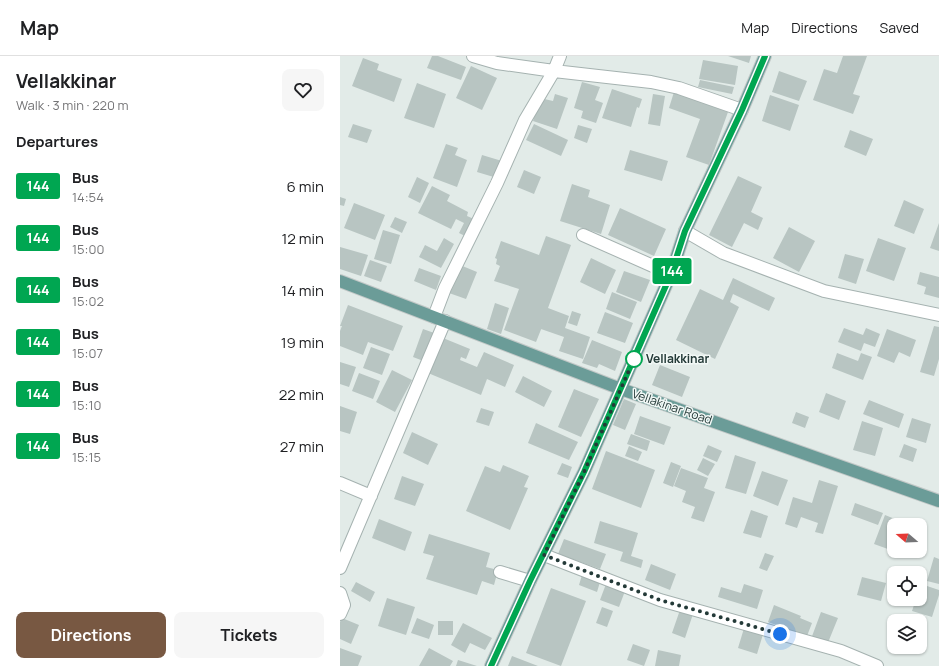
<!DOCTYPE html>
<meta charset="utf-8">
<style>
body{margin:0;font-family:Manrope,sans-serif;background:#f6f6f6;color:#202124;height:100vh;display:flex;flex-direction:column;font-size:15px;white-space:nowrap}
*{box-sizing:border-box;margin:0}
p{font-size:13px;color:#757577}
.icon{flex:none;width:22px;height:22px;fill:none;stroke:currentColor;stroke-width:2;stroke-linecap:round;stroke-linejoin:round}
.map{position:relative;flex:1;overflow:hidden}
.drawer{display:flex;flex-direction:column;background:#fff;width:340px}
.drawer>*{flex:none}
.badge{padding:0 8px;border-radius:3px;font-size:14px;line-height:26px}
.needle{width:26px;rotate:289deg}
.controls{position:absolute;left:547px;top:462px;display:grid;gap:8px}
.controls a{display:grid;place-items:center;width:40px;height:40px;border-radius:8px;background:#fff;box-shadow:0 1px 3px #0004;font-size:20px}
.you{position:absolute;width:20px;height:20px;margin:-10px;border:3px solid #fff;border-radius:50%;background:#1a73e8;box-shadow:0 0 0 6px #1a73e833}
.map>.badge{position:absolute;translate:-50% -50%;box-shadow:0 0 0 2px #fff}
h2{padding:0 16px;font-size:15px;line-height:36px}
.round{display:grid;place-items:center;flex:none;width:42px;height:42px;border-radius:8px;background:#f6f6f6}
.summary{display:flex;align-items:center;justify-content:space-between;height:68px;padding:0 16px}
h1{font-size:19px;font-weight:700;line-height:30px}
.button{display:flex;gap:8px;margin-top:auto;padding:8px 16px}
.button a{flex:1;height:46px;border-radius:8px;background:#785842;color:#fff;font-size:16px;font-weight:700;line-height:46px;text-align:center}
.button a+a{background:#f6f6f6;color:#202124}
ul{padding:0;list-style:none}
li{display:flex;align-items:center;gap:12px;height:52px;padding:0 16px}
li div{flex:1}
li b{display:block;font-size:15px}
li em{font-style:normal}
li .badge{min-width:44px;font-weight:700;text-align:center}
header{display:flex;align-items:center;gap:24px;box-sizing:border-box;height:56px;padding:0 20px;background:#fff;border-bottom:1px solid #e0e0e0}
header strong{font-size:19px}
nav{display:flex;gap:22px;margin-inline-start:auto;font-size:14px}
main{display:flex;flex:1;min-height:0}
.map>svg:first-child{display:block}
.building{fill:#b8c5c2}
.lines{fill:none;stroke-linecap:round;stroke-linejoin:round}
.minor-casing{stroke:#a5b2b0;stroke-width:14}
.major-casing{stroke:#c2c8c7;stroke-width:14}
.minor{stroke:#fff;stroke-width:12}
.major{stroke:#6b9c98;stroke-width:12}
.line-casing{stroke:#fff;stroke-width:9}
.line{stroke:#00a651;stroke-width:6}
.walk{stroke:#243a38;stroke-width:4;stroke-dasharray:0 7.2}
.stop-dot{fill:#fff;stroke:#00a651;stroke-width:2}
.labels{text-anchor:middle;stroke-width:3;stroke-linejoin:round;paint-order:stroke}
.stop-label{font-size:12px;font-weight:bold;fill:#243a38;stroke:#f2f8f6;text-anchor:start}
.street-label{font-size:12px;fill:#243a38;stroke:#f2f8f6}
</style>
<header>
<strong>Map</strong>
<nav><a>Map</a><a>Directions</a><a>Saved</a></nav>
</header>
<main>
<section class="drawer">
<div class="summary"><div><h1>Vellakkinar</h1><p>Walk · 3 min · 220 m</p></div><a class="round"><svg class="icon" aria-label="heart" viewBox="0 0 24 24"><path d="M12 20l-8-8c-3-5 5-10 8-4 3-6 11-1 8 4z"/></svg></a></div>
<h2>Departures</h2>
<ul>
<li><span class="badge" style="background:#00a651;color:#fff">144</span><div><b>Bus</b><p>14:54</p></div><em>6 min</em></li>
<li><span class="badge" style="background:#00a651;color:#fff">144</span><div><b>Bus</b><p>15:00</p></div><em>12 min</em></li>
<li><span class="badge" style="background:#00a651;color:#fff">144</span><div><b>Bus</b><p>15:02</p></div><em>14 min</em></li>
<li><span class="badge" style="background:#00a651;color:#fff">144</span><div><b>Bus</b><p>15:07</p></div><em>19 min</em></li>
<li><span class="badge" style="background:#00a651;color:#fff">144</span><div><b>Bus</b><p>15:10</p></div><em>22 min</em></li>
<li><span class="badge" style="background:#00a651;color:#fff">144</span><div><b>Bus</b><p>15:15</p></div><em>27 min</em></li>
</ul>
<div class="button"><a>Directions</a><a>Tickets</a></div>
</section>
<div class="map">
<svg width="599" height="610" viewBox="0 0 599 610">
<rect width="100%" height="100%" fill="#e2ebe8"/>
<!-- building -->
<path class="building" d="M92 0H98L126 11 121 24 87 12Z
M388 0H411L409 7Z
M503 0H527L513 38 520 40 513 58 473 44 484 13 497 17Z
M23 2 39 8 37 14 62 23 54 46 12 30Z
M363 4 398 10 395 29 359 23Z
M131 10 157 22 142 54 116 42Z
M439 15 467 25 459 45 432 36Z
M360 24 394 31 392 38 358 31Z
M242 26 260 31 255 44 263 47 256 67 241 62 243 55 234 52Z
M77 27 106 38 94 72 64 62Z
M272 33 302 43 299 52 297 51 291 71 262 62Z
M334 36 388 56 369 109 346 101 360 63 329 52Z
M215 38 228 42 217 73 193 65 200 42 213 45Z
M313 38 325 40 320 70 308 68Z
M430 39 459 49 450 75 422 65Z
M13 68 32 74 27 87 8 81Z
M194 68 228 84 221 100 186 84Z
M238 69 252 73 247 87 234 82Z
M510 74 533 83 526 100 504 91Z
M106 88 118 92 115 99 127 104 117 131 93 122Z
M290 94 328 105 322 125 284 114Z
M142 99 162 105 157 122 137 116Z
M184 114 201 121 194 138 177 131Z
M398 120 422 131 411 156 423 162 418 174 404 167 392 191 369 179Z
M77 121 89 127 80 147 68 141Z
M232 128 250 134 248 141 270 149 261 178 220 165Z
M92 130 110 139 107 145 128 156 127 160 134 163 127 181 119 177 124 167 116 163 111 173 78 157Z
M0 141 6 143 4 150 0 149Z
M564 144 584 153 574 178 554 170Z
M14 147 45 159 35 184 4 172Z
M280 152 326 173 314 200 268 179Z
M55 161 67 166 62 177 50 171Z
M599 167V195L590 192Z
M449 171 475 185 459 216 433 202Z
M43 174 60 179 51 208 34 203Z
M206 180 231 189 208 252 229 260 225 272 250 281 243 303 219 295 224 281 201 273 204 266 196 286 164 274 179 233 154 225 160 210 156 208 157 203 155 202 161 185 199 199Z
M104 182 114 188 101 212 79 201 85 189 97 195Z
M538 182 566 192 554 225 526 215Z
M0 191 28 199 21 220 0 213Z
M505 198 524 203 516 228 498 222Z
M251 202 276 214 265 238 240 226Z
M30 204 47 210 41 226 24 220Z
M120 209 137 216 126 243 109 237Z
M79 212 101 220 96 234 74 225Z
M284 215 310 224 301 246 276 236Z
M580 216 599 221V242L584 238 586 231 577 228Z
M393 222 435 242 429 255 393 238 390 246 399 251 375 303 336 284 360 233 383 244Z
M272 236 297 246 290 263 266 253Z
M155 247 169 252 161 278 147 273Z
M8 249 63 270 53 295 28 286 23 299 0 290V275L2 270H0Z
M232 255 241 258 237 270 228 267Z
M265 256 293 267 285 287 257 277Z
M594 270 599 271V303L594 320 580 316Z
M504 272 523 279 526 272 540 278 535 291 524 287 521 295 498 286Z
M83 273 97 278 86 306 73 301Z
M547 273 576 284 570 301 559 296 554 307 537 300Z
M103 282 130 293 126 303 121 301 120 304 137 311 144 296 174 309 165 331 147 323 141 339 88 317Z
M252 284 282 296 275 315 259 308 257 312 242 307Z
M31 291 50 298 42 319 23 312Z
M497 297 518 305 521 297 532 301 523 324 492 312Z
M0 306 16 311 9 331 0 328Z
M320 309 350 321 342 341 312 329Z
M52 314 72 324 55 356 36 346Z
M19 317 40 325 33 343 12 335Z
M183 320 212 335 204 351 175 336Z
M234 333 259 343 241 381 218 371Z
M486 337 506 345 499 364 479 356Z
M284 343 296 348 285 374 273 369Z
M529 344 564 358 559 372 523 358Z
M0 350 17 356 10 378 0 375Z
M141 352 154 356 149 370 136 366Z
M456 356 469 361 465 372 452 367Z
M300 360 331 371 324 389 294 378Z
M572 362 591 368 586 387 566 381Z
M522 365 543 372 535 400 513 394Z
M196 367 238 386 229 404 188 387Z
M72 376 98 388 88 409 63 397Z
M291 378 310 385 307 395 287 388Z
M564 388 577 393 573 406 559 401Z
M368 389 382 395 377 406 363 400Z
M289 390 302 396 298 405 285 400Z
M266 395 315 414 301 452 252 433Z
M395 399 416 406 406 438 385 432Z
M363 402 375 408 368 420 357 414Z
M331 406 341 410 333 431 323 427Z
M222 407 232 411 228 422 217 418Z
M163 409 189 420 184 431 188 432 170 474 126 455 145 410 160 416Z
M341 412 368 422 364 432 375 436 364 466 351 462 355 451 342 446 346 435 334 430Z
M422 415 448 424 438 450 413 440Z
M62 420 84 428 75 450 54 443Z
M479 424 498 430 483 478 475 476 478 467 461 461 457 472 445 468 453 441 472 447Z
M515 447 543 457 538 469 511 459Z
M411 454 428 460 421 482 403 477Z
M545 459 570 469H554V495H559V497L534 488Z
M39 463 72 476 65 495 32 482Z
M260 465 298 477 291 500 303 504 301 512 280 505 283 496 254 487Z
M89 478 150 497 146 511 158 514 154 529 142 525 137 539 86 523 94 500 83 497Z
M224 483 266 498 260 513 218 498Z
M425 497 434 500 427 515 419 512Z
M594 501 599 503V528L587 525Z
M311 508 336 518 330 534 305 524Z
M242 519 260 526 257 536 239 529Z
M522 521 546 527 541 545 517 539Z
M16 526 35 536 30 546 11 535Z
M266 528 285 535 279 551 260 544Z
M404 528 423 534 417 553 378 541 381 531 401 537Z
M581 528 599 534V539L592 561 572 555 576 543H580Z
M211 532 246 545 221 610 186 597Z
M47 542 75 551 66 579 38 570Z
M434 549 461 560 460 562 472 567 467 580 428 566Z
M262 551 273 555 267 571 256 567Z
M341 551 354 555 345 582 332 577Z
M481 556 498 562 487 589 471 583Z
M2 562 19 569 11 588 0 583V566Z
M77 562 94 569 89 583 71 577Z
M98 565H113V579H98Z
M123 567 152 582 145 594 130 587 125 597 111 589Z
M405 569 424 575 417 598 398 592Z
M293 588 310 594 304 610 287 604Z
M0 592 22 600 18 610H0Z
M89 592 113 605 110 610H79Z
M318 594 341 599 339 610H315Z
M172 600 198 610H168Z
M118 604 137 610H116Z"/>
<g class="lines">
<!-- minor casing -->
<g class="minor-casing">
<path id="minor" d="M133 0 157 7 214 15 311 26 339 32 402 54
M345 175 383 197 484 235 599 259
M243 179 331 218
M94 261 105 232 157 127 185 64 214 15 220 0
M0 427 31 440
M204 499 320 544 501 595 537 610
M0 512 105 265
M160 516 190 525
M0 537 4 549 0 558"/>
</g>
<!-- major casing -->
<g class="major-casing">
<path id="major" d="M0 225 281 333 599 445
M151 610 190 525 244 416 331 218 345 175 402 54 425 0"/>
</g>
<!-- minor -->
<use href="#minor" class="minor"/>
<!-- major -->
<use href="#major" class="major"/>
</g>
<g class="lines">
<!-- line casing -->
<g class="line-casing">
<path id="line" d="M151 610 190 525 244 416 331 218 345 175 402 54 425 0"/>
</g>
<!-- line -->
<use href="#line" class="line"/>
<!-- walk -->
<path class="walk" d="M294 303 244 416 204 499 320 544 440 578"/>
</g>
<!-- markers -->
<circle class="stop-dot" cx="294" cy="303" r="8"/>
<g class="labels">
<!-- stop labels -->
<g class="stop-label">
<text x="306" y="307">Vellakkinar</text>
</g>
<!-- street labels -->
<g class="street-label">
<text transform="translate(332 351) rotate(19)" y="4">Vellakinar Road</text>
</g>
</g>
</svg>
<div class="controls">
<a><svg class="needle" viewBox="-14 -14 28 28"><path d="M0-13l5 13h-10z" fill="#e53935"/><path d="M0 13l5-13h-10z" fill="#757577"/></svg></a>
<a><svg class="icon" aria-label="locate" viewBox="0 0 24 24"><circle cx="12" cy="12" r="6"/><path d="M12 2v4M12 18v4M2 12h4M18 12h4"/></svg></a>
<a><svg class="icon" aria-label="layers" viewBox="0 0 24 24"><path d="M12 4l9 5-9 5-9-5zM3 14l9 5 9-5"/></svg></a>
</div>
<div class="you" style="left:440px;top:578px"></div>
<b class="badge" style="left:332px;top:215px;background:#00a651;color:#fff">144</b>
</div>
</main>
